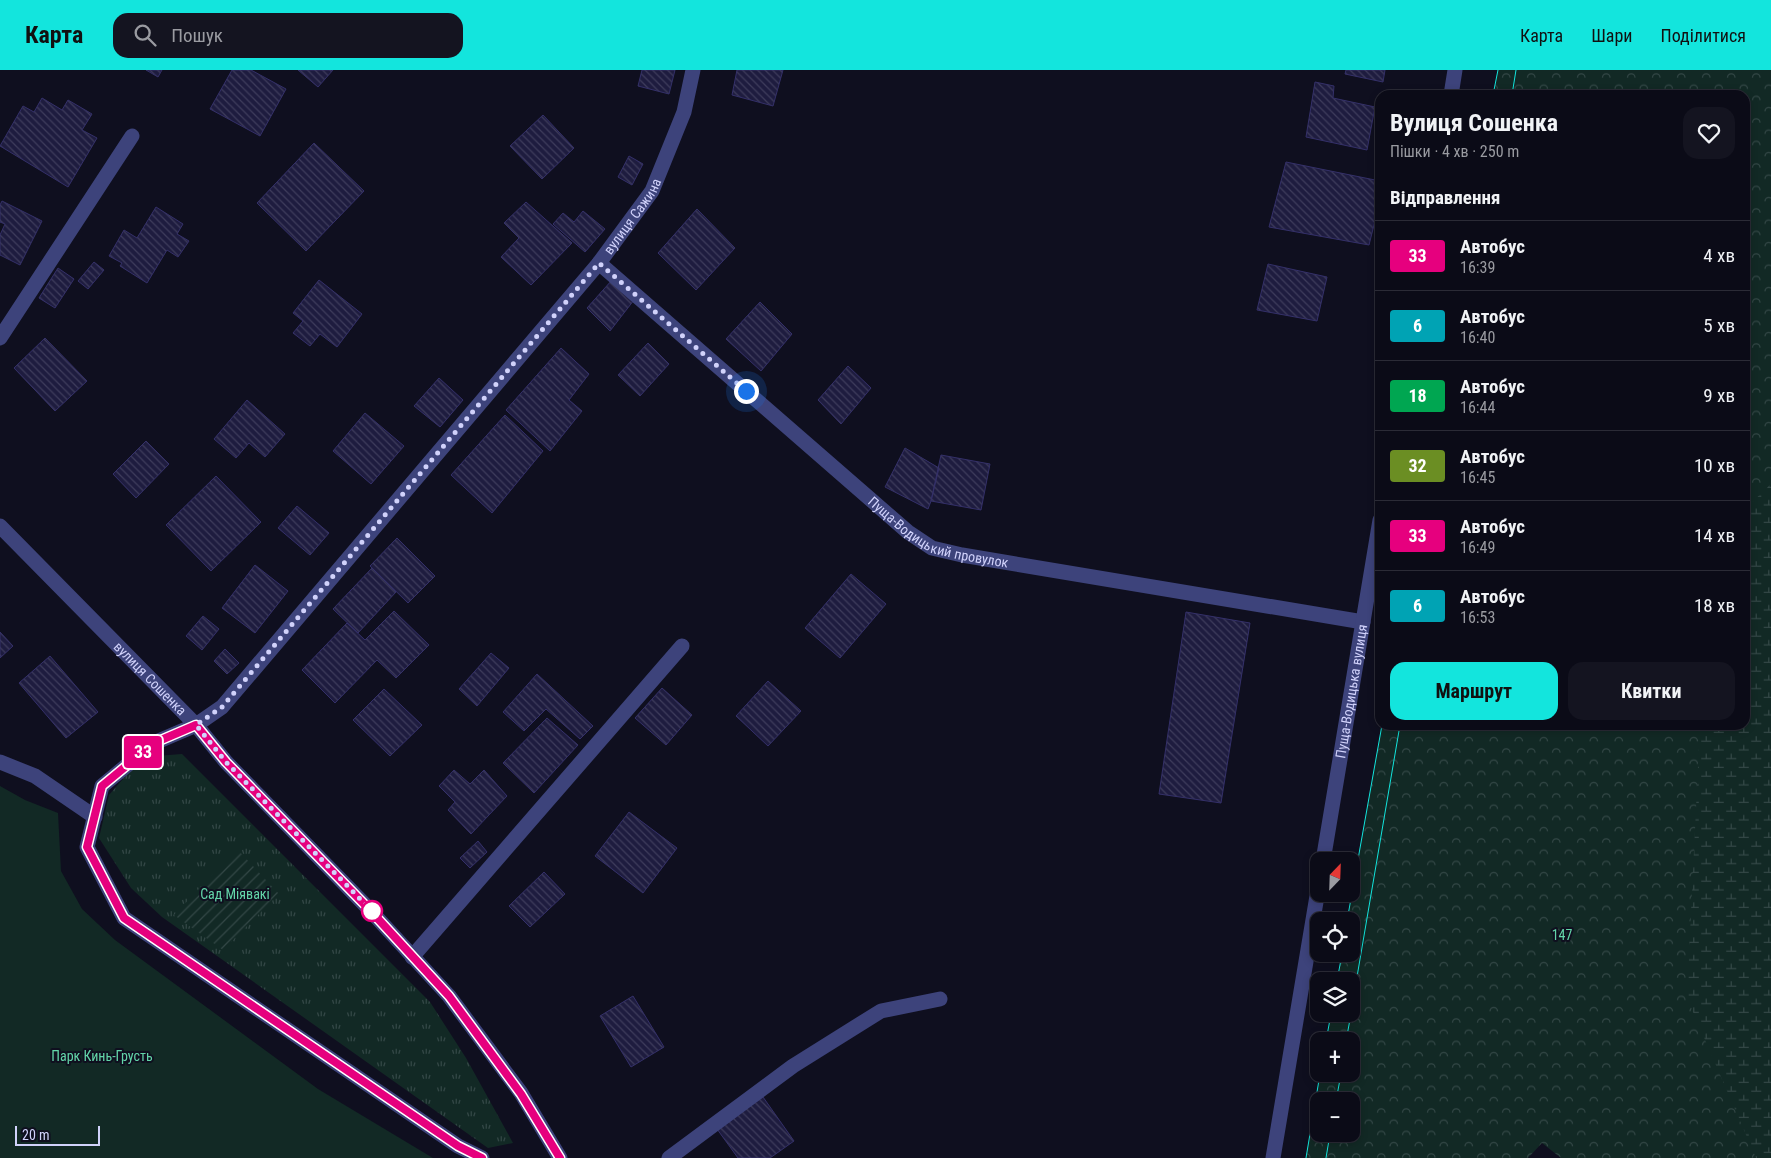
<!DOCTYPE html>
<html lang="uk">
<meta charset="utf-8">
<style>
body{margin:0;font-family:"Roboto Condensed",sans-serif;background:#141420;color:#f1f3f6;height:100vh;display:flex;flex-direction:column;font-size:19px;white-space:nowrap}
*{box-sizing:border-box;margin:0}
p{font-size:16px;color:#9a9ba1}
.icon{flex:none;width:28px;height:28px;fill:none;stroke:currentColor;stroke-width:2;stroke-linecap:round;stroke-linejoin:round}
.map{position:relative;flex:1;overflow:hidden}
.sheet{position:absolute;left:1375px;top:20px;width:375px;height:640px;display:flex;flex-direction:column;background:#0b0b17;border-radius:15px;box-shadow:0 2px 8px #0003,0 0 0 1px #2b2b36}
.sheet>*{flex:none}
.badge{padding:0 10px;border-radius:4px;font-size:18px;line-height:32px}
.needle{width:32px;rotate:23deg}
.buttons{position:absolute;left:1310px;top:782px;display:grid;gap:10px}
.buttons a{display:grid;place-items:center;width:50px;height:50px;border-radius:10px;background:#0b0b17;box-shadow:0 2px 8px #0003,0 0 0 1px #2b2b36;font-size:25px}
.scale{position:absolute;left:15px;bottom:12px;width:85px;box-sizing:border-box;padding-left:5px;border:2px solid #d1d2fb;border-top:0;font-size:14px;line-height:18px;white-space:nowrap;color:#d1d2fb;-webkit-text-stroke:4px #0f0f1f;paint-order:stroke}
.you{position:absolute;width:25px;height:25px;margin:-12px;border:4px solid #fff;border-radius:50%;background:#1a73e8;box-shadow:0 0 0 8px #1a73e833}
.map>.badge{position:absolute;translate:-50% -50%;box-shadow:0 0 0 2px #fff}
h2{padding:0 15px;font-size:19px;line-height:45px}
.round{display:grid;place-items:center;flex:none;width:52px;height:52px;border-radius:15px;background:#141420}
.headline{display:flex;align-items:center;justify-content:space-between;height:85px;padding:0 15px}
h1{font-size:24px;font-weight:700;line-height:38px}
.button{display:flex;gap:10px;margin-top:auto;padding:10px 15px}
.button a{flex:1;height:58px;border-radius:15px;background:#13e5dd;color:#111;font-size:20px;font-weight:700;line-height:58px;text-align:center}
.button a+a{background:#141420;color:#f1f3f6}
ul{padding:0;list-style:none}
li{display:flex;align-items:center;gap:15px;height:70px;padding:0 15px;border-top:1px solid #2b2b36}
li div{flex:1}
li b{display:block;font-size:19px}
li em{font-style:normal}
li .badge{min-width:55px;font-weight:700;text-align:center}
header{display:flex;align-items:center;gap:30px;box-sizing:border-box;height:70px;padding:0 25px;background:#13e5dd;color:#111}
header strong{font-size:24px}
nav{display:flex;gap:28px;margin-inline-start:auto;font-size:18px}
.search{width:350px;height:45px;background:#141420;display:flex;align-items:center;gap:12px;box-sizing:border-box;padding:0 18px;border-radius:15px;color:#9a9ba1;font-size:19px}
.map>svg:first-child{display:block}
.grass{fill:url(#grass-tufts)}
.forest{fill:url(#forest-crowns);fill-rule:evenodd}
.wetland{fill:url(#wetland-marsh)}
.park{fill:#122925}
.garden{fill:url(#garden-furrows)}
.building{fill:url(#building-back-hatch);stroke:#343069}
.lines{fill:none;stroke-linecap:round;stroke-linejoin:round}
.minor{stroke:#3d437b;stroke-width:15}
.tram{stroke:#13e5dd;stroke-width:1}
.line-casing{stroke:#fff;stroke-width:11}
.line{stroke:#e6007e;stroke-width:8}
.walk{stroke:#d1d2fb;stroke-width:5;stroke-dasharray:0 9}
.stop-dot{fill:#fff;stroke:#e6007e;stroke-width:2.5}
.labels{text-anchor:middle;stroke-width:4;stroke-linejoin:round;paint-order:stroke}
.street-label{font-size:14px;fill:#d1d2fb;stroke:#0f0f1f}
.park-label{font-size:14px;fill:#63d5a9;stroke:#0f0f1f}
</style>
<header>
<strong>Карта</strong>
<div class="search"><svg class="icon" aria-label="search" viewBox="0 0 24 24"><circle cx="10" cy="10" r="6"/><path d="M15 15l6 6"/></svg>Пошук</div>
<nav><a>Карта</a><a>Шари</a><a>Поділитися</a></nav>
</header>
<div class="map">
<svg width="1771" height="1088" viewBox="0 0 1771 1088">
<defs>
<pattern id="grass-tufts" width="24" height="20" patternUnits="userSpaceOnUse" patternTransform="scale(1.25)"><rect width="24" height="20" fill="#122925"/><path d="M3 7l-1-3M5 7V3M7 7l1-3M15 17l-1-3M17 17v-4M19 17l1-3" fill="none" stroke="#334746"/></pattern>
<pattern id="forest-crowns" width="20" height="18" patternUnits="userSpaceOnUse" patternTransform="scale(1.25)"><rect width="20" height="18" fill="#122925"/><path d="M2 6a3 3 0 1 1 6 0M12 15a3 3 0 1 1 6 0" fill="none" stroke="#334746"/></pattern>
<pattern id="wetland-marsh" width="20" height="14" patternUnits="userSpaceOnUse" patternTransform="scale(1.25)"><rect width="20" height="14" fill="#122925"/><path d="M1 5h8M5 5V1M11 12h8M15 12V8" fill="none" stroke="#334746"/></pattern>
<pattern id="garden-furrows" width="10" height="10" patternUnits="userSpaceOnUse" patternTransform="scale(1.25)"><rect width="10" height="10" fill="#122925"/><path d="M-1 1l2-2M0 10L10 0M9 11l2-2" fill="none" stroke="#334746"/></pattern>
<pattern id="building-back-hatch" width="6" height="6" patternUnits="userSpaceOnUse" patternTransform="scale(1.25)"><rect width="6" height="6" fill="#1e1c3f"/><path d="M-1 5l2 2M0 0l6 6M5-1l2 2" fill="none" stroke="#3e3c5c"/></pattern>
</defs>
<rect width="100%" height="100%" fill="#0f0f1f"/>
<!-- grass -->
<path class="grass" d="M182 684 430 932 466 988 513 1073 488 1078 162 847 131 818 99 768 109 725 129 702 157 686Z"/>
<!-- forest -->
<path class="forest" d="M1498 0H1771V1088H1561L1542 1073 1528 1088H1306L1320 1004H1351V971H1326L1331 944H1351V911H1337L1342 884H1351V851H1347L1382 655H1745V25H1493ZM1319 1031H1351V1064H1319Z"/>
<!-- wetland -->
<path class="wetland" d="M1771 414V1088H1756L1687 928 1700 655H1745V439Z"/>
<!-- park -->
<path class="park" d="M0 716 25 730 58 743 61 801 82 839 115 870 318 1019 433 1088H0Z"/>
<!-- garden -->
<path class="garden" d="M237 779 279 824 223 880 174 845Z"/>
<!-- building -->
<path class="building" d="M146 0H162L158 7Z
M232 0H251L286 19 260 66 210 39Z
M298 0H333L318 17Z
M642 0H675L669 24 638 16Z
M737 0H783L773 36 732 25Z
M1346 0H1385L1383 12 1345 4Z
M1315 12 1334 16 1333 28 1375 37 1367 80 1306 67Z
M42 28 62 40 68 30 92 44 82 60 97 68 68 117 0 76 23 36 34 42Z
M543 45 574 78 542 109 510 76Z
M314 73 364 121 306 181 257 133Z
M629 86 643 94 632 115 618 107Z
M1286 92 1380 111V131L1369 175 1269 157Z
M2 131 42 151 20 195 0 185V165L5 154 0 152V135Z
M526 132 572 173 531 215 501 187 519 168 504 153Z
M156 137 183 154 177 164 189 171 178 187 167 180 147 213 120 196 122 193 109 186 124 160 137 168Z
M697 139 735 178 696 220 658 183Z
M583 141 605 159 585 182 553 154 563 143 574 152Z
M94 192 104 200 88 219 78 211Z
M1268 194 1327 207 1317 251 1257 240Z
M58 198 74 209 55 238 39 228Z
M319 210 362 244 337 277 320 264 310 276 293 263 303 251 293 243Z
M612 210 634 230 610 261 587 238Z
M760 232 792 264 761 301 726 269Z
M45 268 87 311 55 341 14 298Z
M648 273 669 294 640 326 618 305Z
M561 278 589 304 569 330 582 341 550 381 506 340Z
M848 296 871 318 841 354 818 330Z
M439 308 463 330 440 357 414 336Z
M247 330 285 364 265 387 249 373 236 388 214 369Z
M365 343 404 376 371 414 333 381Z
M505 345 543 381 492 443 451 405Z
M146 371 169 394 136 428 113 404Z
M905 378 939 398 931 431 928 439 885 417Z
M941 385 990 394 981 440 931 431Z
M216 406 261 452 211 501 166 455Z
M297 436 329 463 310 485 278 458Z
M397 468 435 506 408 533 370 496Z
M255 495 288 521 255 563 222 538Z
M372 498 396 522 358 563 333 539Z
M851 504 886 534 840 588 805 558Z
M394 541 429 575 396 608 377 590 335 633 302 600 347 553 365 570Z
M1186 542 1250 553 1221 733 1159 724Z
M203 546 219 559 202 580 186 566Z
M0 562 13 576 0 588Z
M225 579 239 593 227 604 214 591Z
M491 583 509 598 477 636 459 619Z
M50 586 98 642 66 668 19 613Z
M537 604 593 656 580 669 546 639 524 661 503 642Z
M768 611 801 641 768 676 736 646Z
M662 618 692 645 666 675 635 648Z
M384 619 422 655 390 686 353 650Z
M547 648 578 675 534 723 503 693Z
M454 700 470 714 484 700 507 726 471 764 448 740 455 732 439 716Z
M629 742 677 778 643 823 595 786Z
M478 771 487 782 470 798 460 788Z
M544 802 565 824 530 857 509 836Z
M633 926 664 977 631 997 600 946Z
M763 1027 794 1071 770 1088H738L717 1059Z"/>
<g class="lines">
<!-- minor -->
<g class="minor">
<path d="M1451 25 1455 0"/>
<path id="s1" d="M599 193 908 462 932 478 962 485 1363 552"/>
<path d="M0 268 132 66"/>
<path id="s2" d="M0 456 196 655 226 692 368 838 449 926 521 1023 560 1088"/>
<path d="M0 692 35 706 95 747"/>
<path id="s3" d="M1323 791 1380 450"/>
<path d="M412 887 682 576"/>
<path id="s4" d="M482 1088 458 1076 124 848 87 777 102 716 154 673 196 655 222 637 599 193 652 121 684 42 693 0"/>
<path d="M669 1088 793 996 881 941 940 929"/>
<path d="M1273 1088 1319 814"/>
</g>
<!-- tram -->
<path class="tram" d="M1493 25 1498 0
M1512 25 1516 0
M1347 851 1382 655
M1337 911 1342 884
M1351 942 1400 655
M1326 971 1331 944
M1346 971 1351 944
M1336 1031 1341 1004
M1306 1088 1320 1004
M1326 1088 1330 1064"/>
</g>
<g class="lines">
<!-- line casing -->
<g class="line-casing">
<path id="line" d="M482 1088 458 1076 124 848 87 777 102 716 154 673 196 655 226 692 368 838 449 926 521 1024 560 1088"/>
</g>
<!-- line -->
<use href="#line" class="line"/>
<!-- walk -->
<path class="walk" d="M372 841 226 692 196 655 222 637 599 193 746 321"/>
</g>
<!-- markers -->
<circle class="stop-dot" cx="372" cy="841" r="10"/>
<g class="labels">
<!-- street labels -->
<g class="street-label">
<text dy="5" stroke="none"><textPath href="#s4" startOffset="1359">вулиця Сажина</textPath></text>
<text dy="5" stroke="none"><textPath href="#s1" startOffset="438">Пуща-Водицький провулок</textPath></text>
<text dy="5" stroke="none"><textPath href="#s2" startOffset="214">вулиця Сошенка</textPath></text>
<text dy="5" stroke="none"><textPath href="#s3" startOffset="172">Пуща-Водицька вулиця</textPath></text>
</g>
<!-- park labels -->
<g class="park-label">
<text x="235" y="829">Сад Міявакі</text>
<text x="1562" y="870">147</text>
<text x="102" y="991">Парк Кинь-Грусть</text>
</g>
</g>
</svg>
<div class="buttons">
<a><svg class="needle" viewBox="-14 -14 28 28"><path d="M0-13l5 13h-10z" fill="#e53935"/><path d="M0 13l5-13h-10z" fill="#9a9ba1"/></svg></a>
<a><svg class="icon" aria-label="locate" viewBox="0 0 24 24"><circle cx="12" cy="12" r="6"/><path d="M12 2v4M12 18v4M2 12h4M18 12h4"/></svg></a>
<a><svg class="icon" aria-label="layers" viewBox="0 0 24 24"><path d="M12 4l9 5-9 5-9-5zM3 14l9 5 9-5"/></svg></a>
<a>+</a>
<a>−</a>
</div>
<div class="scale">20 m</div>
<div class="you" style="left:746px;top:321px"></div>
<b class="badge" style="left:143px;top:682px;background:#e6007e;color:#fff">33</b>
<section class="sheet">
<div class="headline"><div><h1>Вулиця Сошенка</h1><p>Пішки · 4 хв · 250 m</p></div><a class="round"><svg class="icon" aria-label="heart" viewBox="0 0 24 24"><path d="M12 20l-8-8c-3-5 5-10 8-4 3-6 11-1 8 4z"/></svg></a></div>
<h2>Відправлення</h2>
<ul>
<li><span class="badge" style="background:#e6007e;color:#fff">33</span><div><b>Автобус</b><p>16:39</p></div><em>4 хв</em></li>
<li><span class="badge" style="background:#00a3b4;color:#fff">6</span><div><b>Автобус</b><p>16:40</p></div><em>5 хв</em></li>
<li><span class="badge" style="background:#00a651;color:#fff">18</span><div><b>Автобус</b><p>16:44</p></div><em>9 хв</em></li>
<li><span class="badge" style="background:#6b8e23;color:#fff">32</span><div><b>Автобус</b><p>16:45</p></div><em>10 хв</em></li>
<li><span class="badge" style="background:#e6007e;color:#fff">33</span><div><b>Автобус</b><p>16:49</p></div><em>14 хв</em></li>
<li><span class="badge" style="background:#00a3b4;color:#fff">6</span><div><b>Автобус</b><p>16:53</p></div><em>18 хв</em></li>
</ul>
<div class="button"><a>Маршрут</a><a>Квитки</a></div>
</section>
</div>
